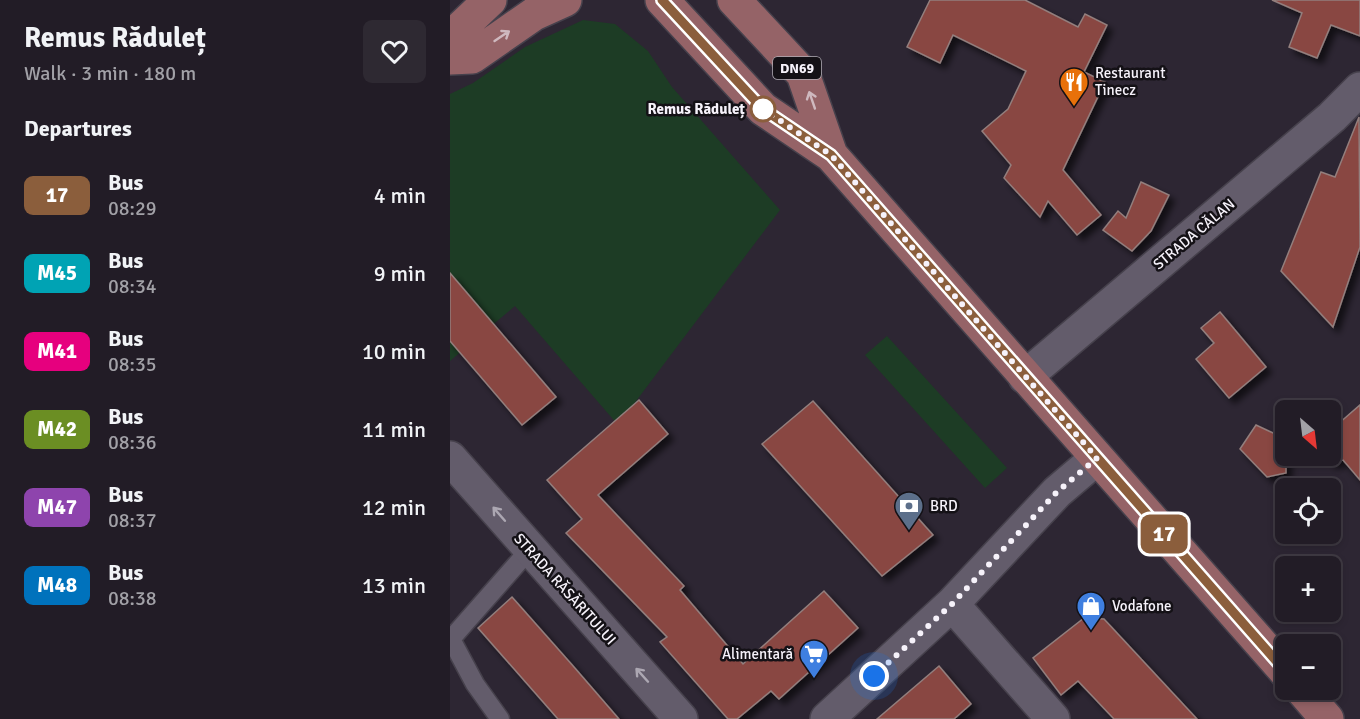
<!DOCTYPE html>
<meta charset="utf-8">
<style>
body{margin:0;font-family:Signika,sans-serif;background:#2e2932;color:#f1f3f6;height:100vh;display:flex;flex-direction:column;font-size:22px;white-space:nowrap}
*{box-sizing:border-box;margin:0}
p{font-size:20px;color:#a2a1a7}
.icon{flex:none;width:33px;height:33px;fill:none;stroke:currentColor;stroke-width:2;stroke-linecap:round;stroke-linejoin:round}
.map{position:relative;flex:1;overflow:hidden}
.sheet{display:flex;flex-direction:column;background:#221c26;width:450px}
.sheet>*{flex:none}
.badge{padding:0 12px;border-radius:9px;font-size:21px;line-height:39px}
.needle{width:39px;rotate:152deg}
.controls{position:absolute;left:825px;top:400px;display:grid;gap:12px}
.controls a{display:grid;place-items:center;width:66px;height:66px;border-radius:9px;background:#221c26;box-shadow:0 3px 9px #0003,0 0 0 2px #3f3a43;font-size:30px}
.you{position:absolute;width:30px;height:30px;margin:-15px;border:4px solid #fff;border-radius:50%;background:#1a73e8;box-shadow:0 0 0 9px #1a73e833}
.map>.badge{position:absolute;translate:-50% -50%;box-shadow:0 0 0 3px #fff}
h2{padding:0 24px;font-size:22px;line-height:54px}
.round{display:grid;place-items:center;flex:none;width:63px;height:63px;border-radius:9px;background:#2e2932}
.headline{display:flex;align-items:center;justify-content:space-between;height:102px;padding:0 24px}
h1{font-size:28px;font-weight:800;line-height:45px}
ul{padding:0;list-style:none}
li{display:flex;align-items:center;gap:18px;height:78px;padding:0 24px}
li div{flex:1}
li b{display:block;font-size:22px}
li em{font-style:normal}
li .badge{min-width:66px;font-weight:700;text-align:center}
main{display:flex;flex:1;min-height:0}
.map>svg:first-child{display:block}
.green{fill:#1d3c25}
.building{fill:#894643;stroke:#937f7d;stroke-width:1.5;filter:url(#shadow)}
.lines{fill:none;stroke-linecap:round;stroke-linejoin:round}
.service-casing{stroke:#46414c;stroke-width:21}
.minor-casing{stroke:#46414c;stroke-width:36}
.primary-casing{stroke:#46414c;stroke-width:36}
.service{stroke:#635c6b;stroke-width:18}
.minor{stroke:#635c6b;stroke-width:33}
.primary{stroke:#956367;stroke-width:33}
.oneway{stroke:#cfb9bf}
.oneway2{stroke:#aca7b2}
.line-casing{stroke:#fff;stroke-width:14}
.line{stroke:#8b5e3c;stroke-width:9}
.walk{stroke:#f6f2fa;stroke-width:6;stroke-dasharray:0 10.8}
.stop-dot{fill:#fff;stroke:#8b5e3c;stroke-width:3}
.labels{text-anchor:middle;stroke-width:5;stroke-linejoin:round;paint-order:stroke}
.shield{fill:#141116;stroke:#b2aeb6;stroke-width:1.5}
.shield-label{font-size:14px;font-weight:bold;fill:#f6f2fa}
.poi-label{font-size:15px;fill:#f6f2fa;stroke:#141116;text-anchor:start}
.stop-label{font-size:15px;font-weight:bold;fill:#f6f2fa;stroke:#141116;text-anchor:end}
.street-label{font-size:15px;fill:#f6f2fa;stroke:#141116}
</style>
<main>
<section class="sheet">
<div class="headline"><div><h1>Remus Răduleț</h1><p>Walk · 3 min · 180 m</p></div><a class="round"><svg class="icon" aria-label="heart" viewBox="0 0 24 24"><path d="M12 20l-8-8c-3-5 5-10 8-4 3-6 11-1 8 4z"/></svg></a></div>
<h2>Departures</h2>
<ul>
<li><span class="badge" style="background:#8b5e3c;color:#fff">17</span><div><b>Bus</b><p>08:29</p></div><em>4 min</em></li>
<li><span class="badge" style="background:#00a3b4;color:#fff">M45</span><div><b>Bus</b><p>08:34</p></div><em>9 min</em></li>
<li><span class="badge" style="background:#e6007e;color:#fff">M41</span><div><b>Bus</b><p>08:35</p></div><em>10 min</em></li>
<li><span class="badge" style="background:#6b8e23;color:#fff">M42</span><div><b>Bus</b><p>08:36</p></div><em>11 min</em></li>
<li><span class="badge" style="background:#8e44ad;color:#fff">M47</span><div><b>Bus</b><p>08:37</p></div><em>12 min</em></li>
<li><span class="badge" style="background:#0072bc;color:#fff">M48</span><div><b>Bus</b><p>08:38</p></div><em>13 min</em></li>
</ul>
</section>
<div class="map">
<svg width="910" height="719" viewBox="0 0 910 719">
<defs>
<filter id="shadow"><feDropShadow dx="5.5" dy="5.5" stdDeviation="3" flood-color="#0009"/></filter>
</defs>
<rect width="100%" height="100%" fill="#2d2633"/>
<!-- green -->
<path class="green" d="M133 20 165 24 198 51 222 87 330 210 168 425 65 306 0 361V94L23 83 75 47Z
M437 336 557 468 535 488 415 355Z"/>
<!-- building -->
<path class="building" d="M480 0H575L628 27 635 14 657 25 634 72 655 82 613 170 651 215 627 235 598 201 590 217 554 178 561 165 532 131 558 109 576 71 503 35 490 63 457 47Z
M822 0H910V36L881 25 867 58 839 47 852 13Z
M909 117 910 247 883 327 831 271 871 172 885 177Z
M691 182 719 195 701 231 682 251 653 230 668 211 676 218Z
M0 273 106 397 72 425 0 341Z
M770 312 816 367 779 398 746 359 764 343 751 328Z
M189 400 218 434 148 495 234 586 230 590 293 664 374 591 408 628 329 699 321 691 287 719H278L210 642 217 637 116 533 132 519 97 480Z
M363 401 483 535 432 576 312 444Z
M910 405V480L893 460 880 463V431Z
M806 425 836 439V473L817 477 790 449Z
M62 597 124 667 169 719H108L28 628Z
M634 618 654 619 747 719H664L628 681 611 695 583 658Z
M489 666 521 704 504 719H427Z"/>
<g class="lines">
<!-- service casing -->
<g class="service-casing">
<path id="service" d="M50 719 25 684 1 639 80 549"/>
</g>
<!-- minor casing -->
<g class="minor-casing">
<path id="minor" d="M575 377 882 117 910 89
M0 458 231 719
M502 604 603 719
M377 719 502 604 607 492 647 458"/>
</g>
<!-- primary casing -->
<g class="primary-casing">
<path id="primary" d="M212 0 313 109 381 155 836 672
M284 0 353 74 381 155
M0 38 40 0
M0 58 22 57 84 14 115 0
M852 690 877 719"/>
</g>
<!-- service -->
<use href="#service" class="service"/>
<!-- minor -->
<use href="#minor" class="minor"/>
<!-- primary -->
<use href="#primary" class="primary"/>
</g>
<!-- one-way arrows -->
<defs><path id="oneway-shaft" d="M-6 0H5M1.5-3L5.5 0L1.5 3" fill="none" stroke-width="1.6" stroke-linecap="round" stroke-linejoin="round" transform="scale(1.5)"/></defs>
<g class="oneway">
<use href="#oneway-shaft" transform="translate(52 36) rotate(-34)"/>
<use href="#oneway-shaft" transform="translate(362 100) rotate(-109)"/>
</g>
<g class="oneway2">
<use href="#oneway-shaft" transform="translate(49 514) rotate(-131)"/>
<use href="#oneway-shaft" transform="translate(192 675) rotate(-132)"/>
</g>
<g class="lines">
<!-- line casing -->
<g class="line-casing">
<path id="line" d="M212 0 313 109 381 155 836 672"/>
</g>
<!-- line -->
<use href="#line" class="line"/>
<!-- walk -->
<path class="walk" d="M313 109 381 155 647 458 607 492 502 604 424 676"/>
</g>
<!-- icons -->
<defs>
<g id="restaurant-pin" transform="scale(1.5)"><path d="M0 17L-7.5 6A9.5 9.5 0 1 1 7.5 6Z" fill="#e8710a" stroke="#141116"/><path d="M-5-6h1v4h1v-4h1v4h1v-4h1v5L-1.5 .5V6h-2V.5L-5-1ZM5-6V6H3V1.5H1.5Q1.5-4 5-6Z" fill="#fff"/></g>
<g id="bank-pin" transform="scale(1.5)"><path d="M0 17L-7.5 6A9.5 9.5 0 1 1 7.5 6Z" fill="#5c6f8a" stroke="#141116"/><path d="M-6-4H6V4H-6ZM0-2.3a2.3 2.3 0 1 0 0 4.6a2.3 2.3 0 1 0 0-4.6Z" fill="#fff"/></g>
<g id="shop-pin" transform="scale(1.5)"><path d="M0 17L-7.5 6A9.5 9.5 0 1 1 7.5 6Z" fill="#3f7fe0" stroke="#141116"/><path d="M-5-2.5h2.3a2.7 3.5 0 0 1 5.4 0H5L5.5 6h-11ZM-1.5-2.5h3a1.5 2.3 0 0 0-3 0Z" fill="#fff"/></g>
<g id="supermarket-pin" transform="scale(1.5)"><path d="M0 17L-7.5 6A9.5 9.5 0 1 1 7.5 6Z" fill="#3f7fe0" stroke="#141116"/><path d="M-6-5.5h2.5l.6 2H6L4.5 2H-2.5L-4.4-4H-6ZM-1.5 3.2a1.3 1.3 0 1 0 .1 0ZM3 3.2a1.3 1.3 0 1 0 .1 0Z" fill="#fff"/></g>
</defs>
<g fill-rule="evenodd">
<use href="#restaurant-pin" x="624" y="82"/>
<use href="#bank-pin" x="459" y="506"/>
<use href="#shop-pin" x="641" y="606"/>
<use href="#supermarket-pin" x="364" y="654"/>
</g>
<!-- markers -->
<circle class="stop-dot" cx="313" cy="109" r="12"/>
<g class="labels">
<!-- shield labels -->
<rect class="shield" x="323" y="57" width="48" height="22" rx="4.5"/>
<g class="shield-label">
<text x="347" y="73">DN69</text>
</g>
<!-- poi labels -->
<g class="poi-label">
<text x="645" y="78">Restaurant<tspan x="645" dy="17">Tinecz</tspan></text>
<text x="480" y="511">BRD</text>
<text x="662" y="611">Vodafone</text>
<text x="343" y="659" text-anchor="end">Alimentară</text>
</g>
<!-- stop labels -->
<g class="stop-label">
<text x="295" y="114">Remus Răduleț</text>
</g>
<!-- street labels -->
<g class="street-label">
<text transform="translate(744 234) rotate(-40)" y="5">STRADA CĂLAN</text>
<text transform="translate(115 589) rotate(48)" y="5">STRADA RĂSĂRITULUI</text>
</g>
</g>
</svg>
<div class="controls">
<a><svg class="needle" viewBox="-14 -14 28 28"><path d="M0-13l5 13h-10z" fill="#e53935"/><path d="M0 13l5-13h-10z" fill="#a2a1a7"/></svg></a>
<a><svg class="icon" aria-label="locate" viewBox="0 0 24 24"><circle cx="12" cy="12" r="6"/><path d="M12 2v4M12 18v4M2 12h4M18 12h4"/></svg></a>
<a>+</a>
<a>−</a>
</div>
<div class="you" style="left:424px;top:676px"></div>
<b class="badge" style="left:714px;top:534px;background:#8b5e3c;color:#fff">17</b>
</div>
</main>
